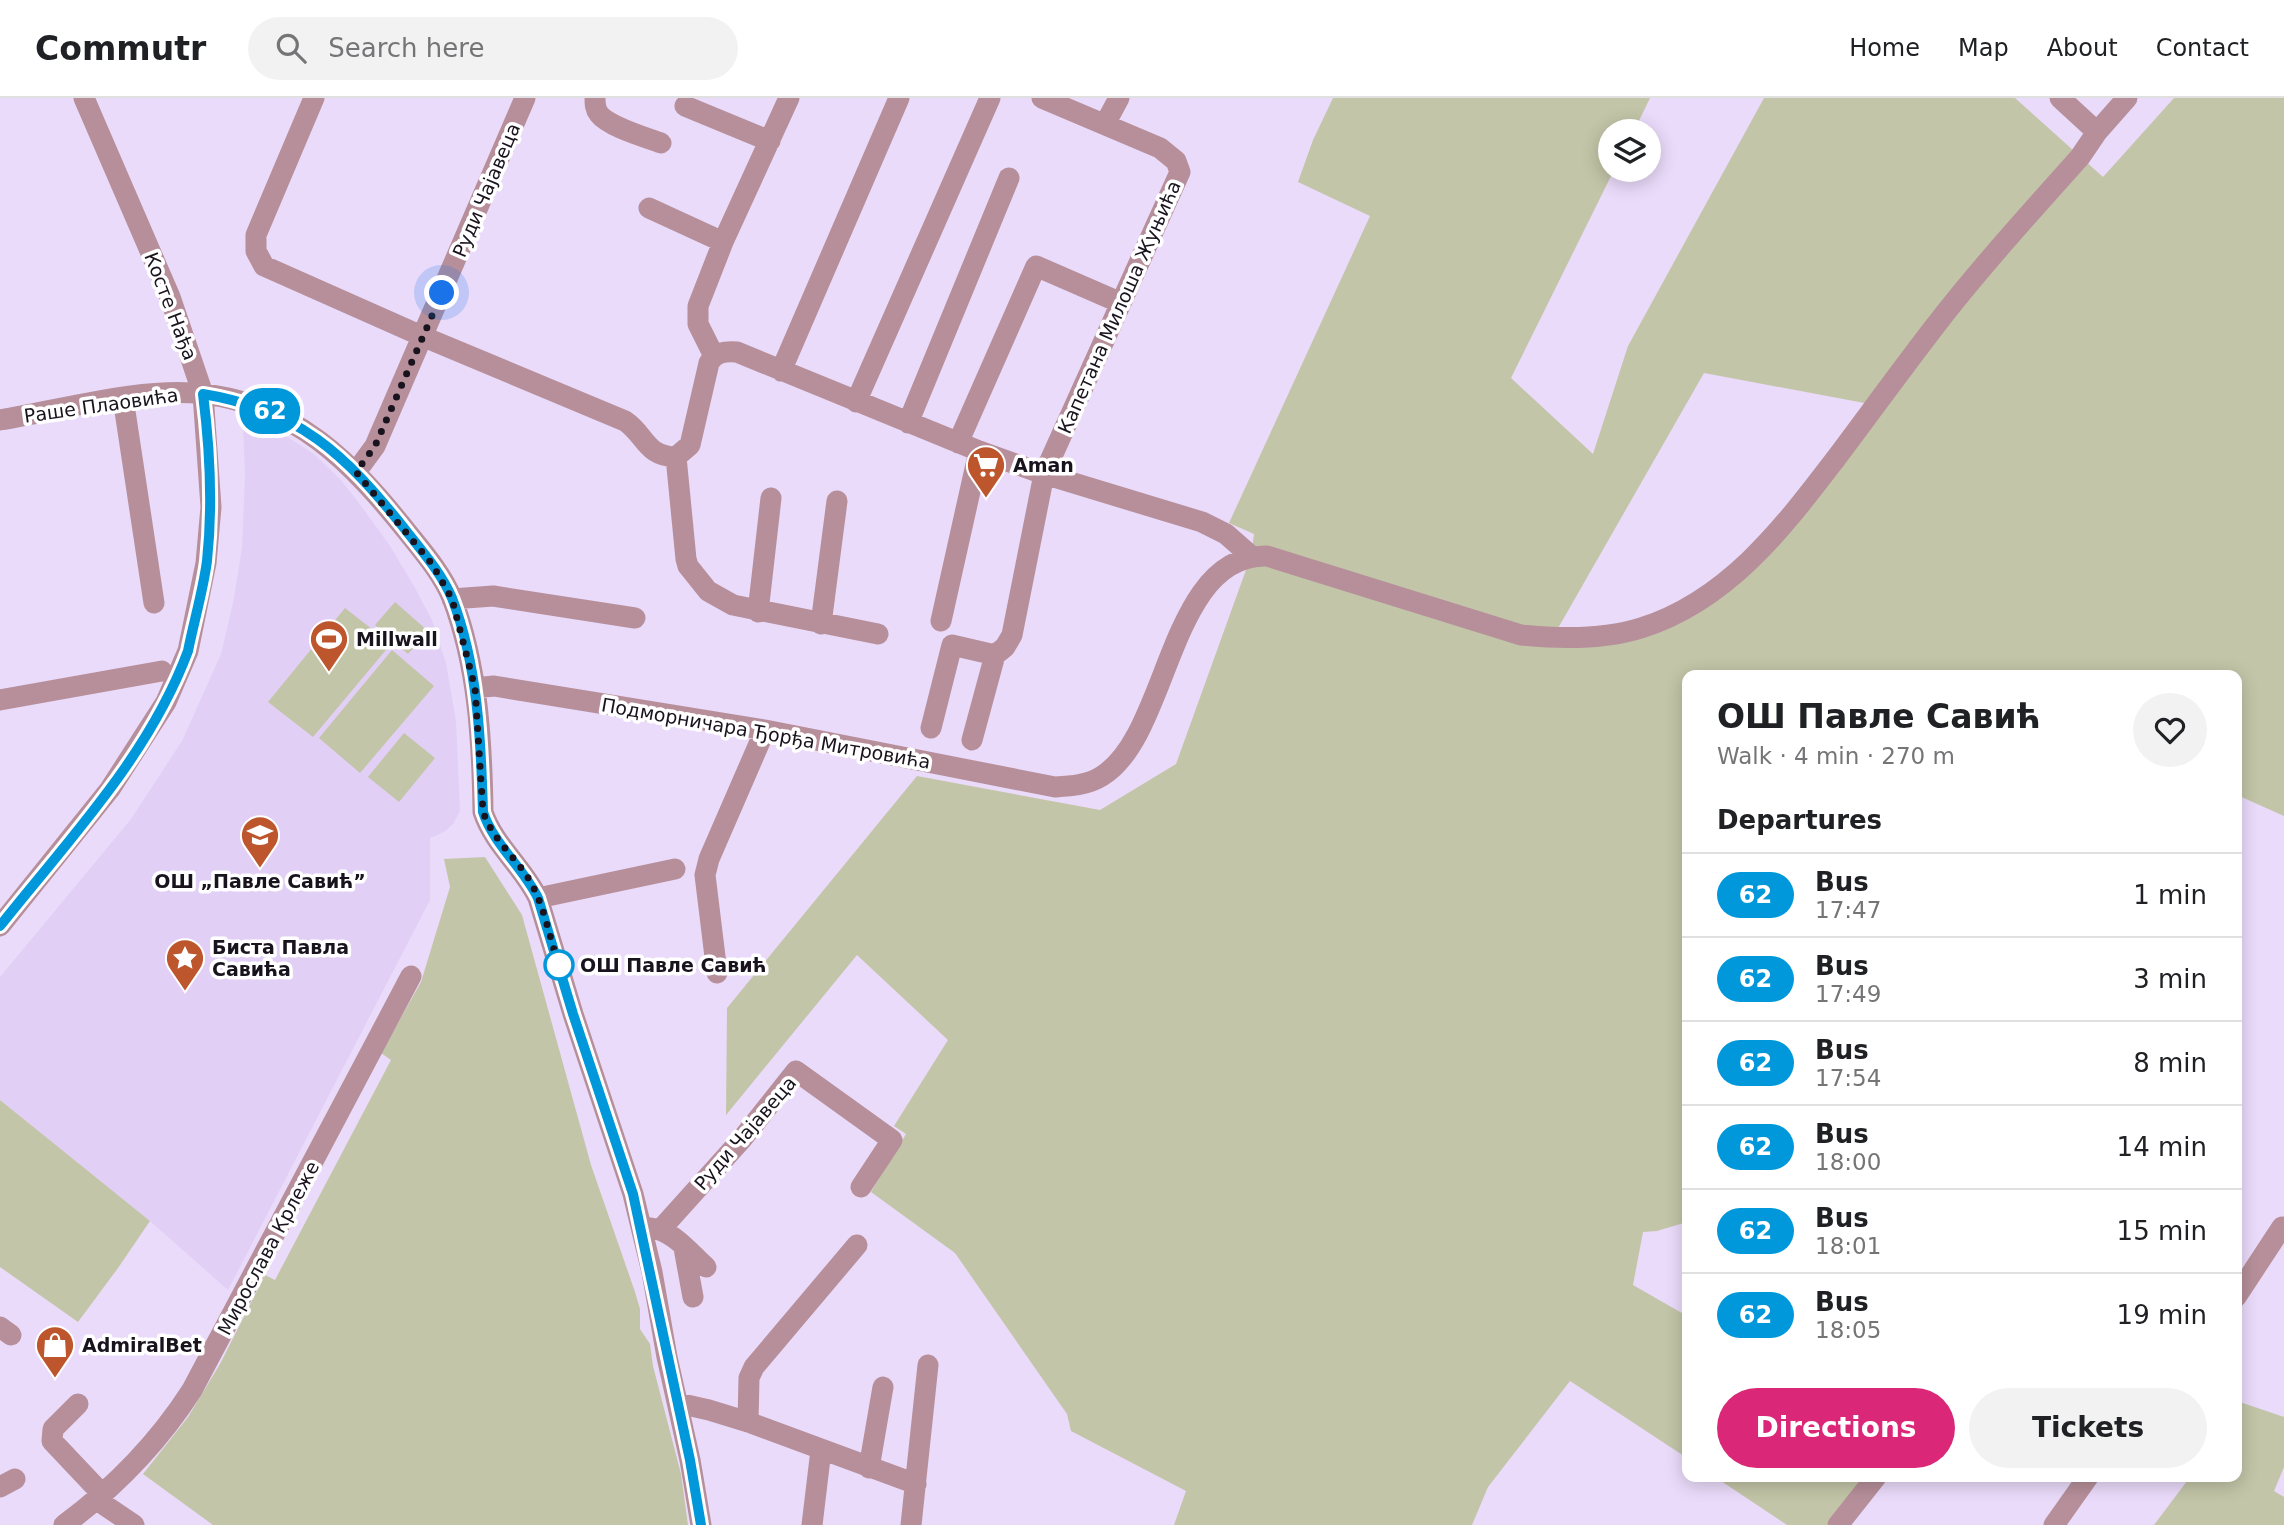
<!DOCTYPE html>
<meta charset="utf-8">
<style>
body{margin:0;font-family:"DejaVu Sans",sans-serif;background:#f2f2f2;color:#202124;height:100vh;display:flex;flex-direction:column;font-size:26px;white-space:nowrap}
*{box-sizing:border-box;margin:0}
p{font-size:23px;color:#757577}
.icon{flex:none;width:38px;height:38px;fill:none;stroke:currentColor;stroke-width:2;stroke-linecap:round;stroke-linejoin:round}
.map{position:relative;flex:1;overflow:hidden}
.sheet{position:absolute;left:1682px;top:572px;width:560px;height:812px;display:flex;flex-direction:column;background:#fff;border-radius:14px;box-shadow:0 4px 18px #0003}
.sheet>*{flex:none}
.badge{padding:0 14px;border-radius:23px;font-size:24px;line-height:46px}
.controls{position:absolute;left:1598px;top:21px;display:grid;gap:14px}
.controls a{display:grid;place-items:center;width:63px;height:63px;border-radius:50%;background:#fff;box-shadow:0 4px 18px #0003;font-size:35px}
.you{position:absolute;width:35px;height:35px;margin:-18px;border:5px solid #fff;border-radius:50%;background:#1a73e8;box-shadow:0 0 0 10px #1a73e833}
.map>.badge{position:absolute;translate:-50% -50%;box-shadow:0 0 0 4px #fff}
h2{padding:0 35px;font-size:26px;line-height:63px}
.round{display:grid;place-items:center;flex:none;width:74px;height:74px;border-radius:37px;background:#f2f2f2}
.headline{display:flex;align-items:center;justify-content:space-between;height:119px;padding:0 35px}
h1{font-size:33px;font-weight:600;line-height:52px}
.cta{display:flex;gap:14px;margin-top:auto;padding:14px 35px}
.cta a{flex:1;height:80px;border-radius:42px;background:#db2777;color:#fff;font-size:28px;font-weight:600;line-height:80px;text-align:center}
.cta a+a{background:#f2f2f2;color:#202124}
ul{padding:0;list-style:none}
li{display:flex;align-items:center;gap:21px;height:84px;padding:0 35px;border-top:2px solid #e0e0e0}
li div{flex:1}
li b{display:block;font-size:26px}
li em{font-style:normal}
li .badge{min-width:77px;font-weight:700;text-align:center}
header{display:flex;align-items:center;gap:42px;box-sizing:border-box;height:98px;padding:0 35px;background:#fff;border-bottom:2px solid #e0e0e0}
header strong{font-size:33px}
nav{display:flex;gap:38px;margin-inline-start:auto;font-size:24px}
.search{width:490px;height:63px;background:#f2f2f2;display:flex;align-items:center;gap:18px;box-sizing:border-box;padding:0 24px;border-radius:38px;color:#757577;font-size:26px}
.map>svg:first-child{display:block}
.built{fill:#e1cff5}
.green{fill:#c3c5a8;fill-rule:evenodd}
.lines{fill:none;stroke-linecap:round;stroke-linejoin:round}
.minor{stroke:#b68f9a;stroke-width:21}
.line-casing{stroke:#fff;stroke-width:16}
.line{stroke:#0098da;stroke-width:10}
.walk{stroke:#19131e;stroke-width:7;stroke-dasharray:0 12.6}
.stop-dot{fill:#fff;stroke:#0098da;stroke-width:3.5}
.labels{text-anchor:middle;stroke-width:7;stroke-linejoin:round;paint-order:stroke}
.street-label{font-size:19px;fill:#19131e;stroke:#fff}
.poi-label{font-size:19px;font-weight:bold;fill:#19131e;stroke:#fff;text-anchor:start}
.stop-label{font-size:19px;font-weight:bold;fill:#19131e;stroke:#fff;text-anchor:start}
</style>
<header>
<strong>Commutr</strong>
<div class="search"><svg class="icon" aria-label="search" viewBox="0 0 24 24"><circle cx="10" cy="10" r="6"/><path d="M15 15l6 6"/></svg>Search here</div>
<nav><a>Home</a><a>Map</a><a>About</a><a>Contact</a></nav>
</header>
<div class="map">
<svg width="2284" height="1427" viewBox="0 0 2284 1427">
<rect width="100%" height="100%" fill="#eadbfa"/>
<!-- built -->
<path class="built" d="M243 327 275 331 314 356 340 381 359 405 390 448 414 488 432 522 446 565 456 623 460 713 453 726 444 734 430 740V802L228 1192 150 1123 0 1002V879L131 721 182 643 221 556 233 505 242 450 245 377Z"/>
<!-- green -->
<path class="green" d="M1333 0H1650L1634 33H1610V72H1614L1511 280 1593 356 1628 248 1764 0H2015L2103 79 2174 0H2284V718L2237 697 2236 578H1687V1124L1657 1133 1643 1134 1633 1187 1687 1218V1360L1570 1283 1488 1389 1472 1427H1174L1186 1393 1071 1333 1067 1316 955 1155 871 1094 906 1036 894 1028 948 942 857 857 726 1017 727 910 917 678 1100 712 1176 666 1251 458 1254 436 1229 425 1370 118 1298 84 1313 42ZM1704 275 1875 307 1718 490 1640 531 1553 539Z
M395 504 428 533 408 556 375 527Z
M345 510 391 546 313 639 268 604Z
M392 552 434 588 360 675 319 640Z
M404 635 435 660 399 704 368 679Z
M485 759 522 817 591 1067 635 1194 640 1211V1231L650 1246 653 1268 681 1376 688 1427H213L143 1376 188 1319 220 1266 265 1177 275 1182 391 962 381 955 421 884 450 789 444 761Z
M0 1002 150 1123 118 1170 78 1224 0 1169Z
M2237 1303 2284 1319V1369L2274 1393 2284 1399V1427H2154L2190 1379H2236Z
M1715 1379H1867L1827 1427H1787Z"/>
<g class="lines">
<!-- minor -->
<path class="minor" d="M314 0 256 137V153L264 168 424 239 625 323C646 337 645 358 676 359L690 347 709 265C715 254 725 253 737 254L979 353 1044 376 1202 424 1226 436 1251 458
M595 0C595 6 595 11 599 16 609 29 645 39 661 45
M2060 0 2097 34
M685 8 770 43
M1105 26 1119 0
M649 110 723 144
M714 258 698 226V208L723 144 789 0
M781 273 899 0
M123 300 154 505
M856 304 990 0
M0 322C60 312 145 288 204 296 297 307 352 365 408 435 424 455 442 476 452 500 478 568 482 643 483 714 494 747 523 769 538 800L573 916 633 1096 652 1174 667 1259 690 1362 701 1427
M908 325 1009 80
M958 345 1036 168 1121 205
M676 359 686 461 688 468 708 493 733 507 878 536
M356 374 375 348 525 0
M452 501 493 498 635 520
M758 514 771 400
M941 523 979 353
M821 526 837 403
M475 590 494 588 765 632 1055 689C1071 688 1088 687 1102 678 1170 636 1168 456 1267 458L1521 537C1560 541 1603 542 1641 530 1727 503 1782 431 1834 363 1867 319 1899 275 1932 232 1978 172 2030 115 2080 59L2097 34 2127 0
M0 602 162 573
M931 630 952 547 995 557 1005 549 1012 537 1044 376 1180 74 1176 63 1160 50 1042 0
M972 642 995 557
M538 800 675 771
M0 828 110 691 166 604 188 553 206 465 211 409 203 296 170 199 84 0
M717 875 705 777 709 761 765 632
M650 1130C673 1132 689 1154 706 1169
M661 1131 742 1041 796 973 892 1042 861 1089
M684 1150 693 1199
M2236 1199 2282 1129
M0 1229 11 1237
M678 1305 709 1312 748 1324 916 1386
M78 1306 53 1331 52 1343 103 1397
M748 1324 749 1280 754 1269 857 1147
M869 1370 883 1289
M0 1389 15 1381
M97 1402 134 1427
M64 1427C114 1390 158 1345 192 1292L411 878
M812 1427 821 1352
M911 1427 928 1267
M1838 1427 1876 1379
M2054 1427 2088 1379"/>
</g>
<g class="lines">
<!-- line casing -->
<g class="line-casing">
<path id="line" d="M0 828C69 741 149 658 188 553 194 523 203 493 207 463 213 407 210 351 203 296 299 312 345 356 404 430 421 452 441 474 452 500 478 567 481 643 483 714 494 747 523 769 538 800L573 916 633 1096 690 1362 701 1427"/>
</g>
<!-- line -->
<use href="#line" class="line"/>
<!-- walk -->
<path class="walk" d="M442 195 375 348 356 374 432 466 452 501 475 590 483 714C493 742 515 758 530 783 545 809 549 839 559 867"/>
</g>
<!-- icons -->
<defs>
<g id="supermarket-pin" transform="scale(2.0125)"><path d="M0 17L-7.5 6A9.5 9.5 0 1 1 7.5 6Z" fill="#bd562d" stroke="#fff"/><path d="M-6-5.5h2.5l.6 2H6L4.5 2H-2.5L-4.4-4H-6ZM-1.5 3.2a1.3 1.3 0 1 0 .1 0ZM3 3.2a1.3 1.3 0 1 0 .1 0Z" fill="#fff"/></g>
<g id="stadium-pin" transform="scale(2.0125)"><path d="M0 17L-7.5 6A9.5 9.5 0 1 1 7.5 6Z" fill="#bd562d" stroke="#fff"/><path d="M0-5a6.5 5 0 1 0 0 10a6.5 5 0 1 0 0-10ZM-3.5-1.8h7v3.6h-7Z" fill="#fff"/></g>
<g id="school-pin" transform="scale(2.0125)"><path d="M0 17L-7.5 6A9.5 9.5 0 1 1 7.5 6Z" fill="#bd562d" stroke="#fff"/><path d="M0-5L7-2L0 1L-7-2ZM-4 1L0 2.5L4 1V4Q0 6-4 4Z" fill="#fff"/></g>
<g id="sight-pin" transform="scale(2.0125)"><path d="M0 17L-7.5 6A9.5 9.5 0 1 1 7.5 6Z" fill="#bd562d" stroke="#fff"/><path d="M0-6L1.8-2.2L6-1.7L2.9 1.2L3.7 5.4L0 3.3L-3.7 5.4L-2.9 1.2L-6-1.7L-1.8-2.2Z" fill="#fff"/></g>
<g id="shop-pin" transform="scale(2.0125)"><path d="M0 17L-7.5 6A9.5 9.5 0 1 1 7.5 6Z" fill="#bd562d" stroke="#fff"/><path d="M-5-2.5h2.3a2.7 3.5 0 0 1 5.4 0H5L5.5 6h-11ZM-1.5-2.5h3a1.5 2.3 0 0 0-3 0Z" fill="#fff"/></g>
</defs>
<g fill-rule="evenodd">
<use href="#supermarket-pin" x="986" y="367"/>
<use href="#stadium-pin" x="329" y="541"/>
<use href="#school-pin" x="260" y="737"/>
<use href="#sight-pin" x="185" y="860"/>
<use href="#shop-pin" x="55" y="1247"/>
</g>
<!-- markers -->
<circle class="stop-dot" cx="559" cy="867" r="14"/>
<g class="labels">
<!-- street labels -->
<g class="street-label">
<text transform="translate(486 92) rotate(-67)" y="7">Руди Чајавеца</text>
<text transform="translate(171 208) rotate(69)" y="7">Косте Нађа</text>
<text transform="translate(1119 209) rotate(-66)" y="7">Капетана Милоша Жуњића</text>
<text transform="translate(101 307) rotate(-8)" y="7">Раше Плаовића</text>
<text transform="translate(766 635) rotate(10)" y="7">Подморничара Ђорђа Митровића</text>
<text transform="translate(745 1035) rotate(-49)" y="7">Руди Чајавеца</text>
<text transform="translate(268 1150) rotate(-62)" y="7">Мирослава Крлеже</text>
</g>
<!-- poi labels -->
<g class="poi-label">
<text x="1013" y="374">Aman</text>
<text x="356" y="548">Millwall</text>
<text x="260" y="790" text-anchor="middle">ОШ „Павле Савић”</text>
<text x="212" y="856">Биста Павла<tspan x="212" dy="22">Савића</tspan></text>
<text x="82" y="1254">AdmiralBet</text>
</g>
<!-- stop labels -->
<g class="stop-label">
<text x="580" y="874">ОШ Павле Савић</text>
</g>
</g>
</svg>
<div class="controls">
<a><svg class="icon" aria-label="layers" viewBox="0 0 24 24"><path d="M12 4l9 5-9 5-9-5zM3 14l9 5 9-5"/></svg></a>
</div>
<div class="you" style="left:442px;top:195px"></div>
<b class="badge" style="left:270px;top:313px;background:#0098da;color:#fff">62</b>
<section class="sheet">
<div class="headline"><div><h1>ОШ Павле Савић</h1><p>Walk · 4 min · 270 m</p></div><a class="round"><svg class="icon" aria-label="heart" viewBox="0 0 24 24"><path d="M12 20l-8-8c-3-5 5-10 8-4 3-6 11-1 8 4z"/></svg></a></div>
<h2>Departures</h2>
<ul>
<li><span class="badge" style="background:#0098da;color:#fff">62</span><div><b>Bus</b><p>17:47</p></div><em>1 min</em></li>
<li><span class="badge" style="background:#0098da;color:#fff">62</span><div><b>Bus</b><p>17:49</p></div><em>3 min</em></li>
<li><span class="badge" style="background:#0098da;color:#fff">62</span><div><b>Bus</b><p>17:54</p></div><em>8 min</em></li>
<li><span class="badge" style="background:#0098da;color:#fff">62</span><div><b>Bus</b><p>18:00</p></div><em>14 min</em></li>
<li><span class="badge" style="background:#0098da;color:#fff">62</span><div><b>Bus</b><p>18:01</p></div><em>15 min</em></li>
<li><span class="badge" style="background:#0098da;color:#fff">62</span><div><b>Bus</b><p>18:05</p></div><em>19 min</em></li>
</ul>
<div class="cta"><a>Directions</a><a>Tickets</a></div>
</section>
</div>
